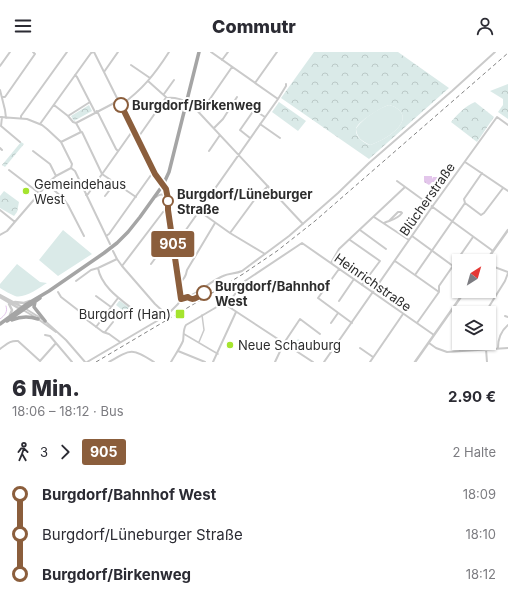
<!DOCTYPE html>
<html lang="de">
<meta charset="utf-8">
<style>
body{margin:0;font-family:Inter,sans-serif;background:#f7f7f7;color:#2b2b33;height:100vh;display:flex;flex-direction:column;font-size:15px;white-space:nowrap}
*{box-sizing:border-box;margin:0}
p{font-size:13px;color:#7c7c81}
.icon{flex:none;width:22px;height:22px;fill:none;stroke:currentColor;stroke-width:2;stroke-linecap:round;stroke-linejoin:round}
.map{position:relative;height:310px;overflow:hidden}
.details{display:flex;flex-direction:column;background:#fff;flex:1}
.details>*{flex:none}
.badge{padding:0 8px;border-radius:3px;font-size:14px;line-height:26px}
.needle{width:26px;rotate:37deg}
.buttons{position:absolute;left:452px;top:202px;display:grid;gap:8px}
.buttons a{display:grid;place-items:center;width:44px;height:44px;border-radius:0px;background:#fff;box-shadow:0 1px 3px #0004;font-size:20px}
.map>.badge{position:absolute;translate:-50% -50%;box-shadow:0 0 0 2px #fff}
.legs{display:flex;align-items:center;gap:6px;height:44px;padding:0 12px;font-size:13px}
.legs p{margin-inline-start:auto}
.overview{display:flex;align-items:center;justify-content:space-between;height:68px;padding:0 12px}
h1{font-size:22px;font-weight:800;line-height:30px}
ul{padding:0 12px;list-style:none}
li{display:flex;align-items:center;gap:14px;height:40px;font-size:15px}
li i{display:grid;place-items:center;width:6px;height:100%;margin:0 5px;background:currentColor}
li i::after{content:'';width:10px;height:10px;margin:-5px;border:3px solid;border-radius:50%;background:#fff}
li p{margin-inline-start:auto}
li:first-child i{background:linear-gradient(#0000 50%,currentColor 0)}
li:last-child i{background:linear-gradient(currentColor 50%,#0000 0)}
header{display:flex;justify-content:space-between;align-items:center;height:52px;padding:0 12px;background:#fff;font-size:18px;font-weight:800}
.map>svg:first-child{display:block}
.grass{fill:#daeae8}
.forest{fill:url(#forest-crowns);fill-rule:evenodd}
.water{fill:url(#water-ripples)}
.lines{fill:none;stroke-linecap:round;stroke-linejoin:round}
.stream{stroke:#e3c6eb;stroke-width:1}
.pedestrian{stroke:#cacaca;stroke-width:1.5}
.minor{stroke:#cacaca;stroke-width:2}
.tertiary{stroke:#cacaca;stroke-width:2.5}
.primary{stroke:#a5a5a5;stroke-width:3.5}
.rail{stroke:#828282;stroke-width:1;stroke-dasharray:4 3;stroke-linecap:butt}
.line-1-casing{stroke:#fff;stroke-width:9}
.line-1{stroke:#8b5e3c;stroke-width:6}
.stop-1-dot{fill:#fff;stroke:#8b5e3c;stroke-width:2}
.poi-dot{fill:#a5e42e;stroke:#fff;stroke-width:1.5}
.labels{text-anchor:middle;stroke-width:4;stroke-linejoin:round;paint-order:stroke}
.stop-label{font-size:13px;font-weight:bold;fill:#2d2d2d;stroke:#fff;text-anchor:start}
.poi-label{font-size:13px;fill:#2d2d2d;stroke:#fff;text-anchor:start}
.street-label{font-size:13px;fill:#2d2d2d;stroke:#fff}
</style>
<header><svg class="icon" aria-label="menu" viewBox="0 0 24 24"><path d="M4 6h16M4 12h16M4 18h16"/></svg>Commutr<svg class="icon" aria-label="person" viewBox="0 0 24 24"><circle cx="12" cy="8" r="4"/><path d="M4 21q1-7 8-7t8 7"/></svg></header>
<div class="map">
<svg width="508" height="310" viewBox="0 0 508 310">
<defs>
<pattern id="forest-crowns" width="20" height="18" patternUnits="userSpaceOnUse"><rect width="20" height="18" fill="#daeae8"/><path d="M2 6a3 3 0 1 1 6 0M12 15a3 3 0 1 1 6 0" fill="none" stroke="#bbc9c7"/></pattern>
<pattern id="water-ripples" width="26" height="14" patternUnits="userSpaceOnUse"><rect width="26" height="14" fill="#e3c6eb"/><path d="M2 4q2-2 4 0t4 0M15 11q2-2 4 0t4 0" fill="none" stroke="#c3aaca"/></pattern>
</defs>
<rect width="100%" height="100%" fill="#fff"/>
<!-- grass -->
<path class="grass" d="M389 53C394 54 397 56 400 59 412 73 381 90 370 93 362 89 357 86 356 77 362 67 379 56 389 53Z
M63 178 92 202 58 224 39 208Z
M17 212 40 230 47 231C39 236 24 247 15 244 10 242 5 239 0 236V232Z"/>
<!-- forest -->
<path class="forest" d="M314 0H398L449 36 369 107 281 46ZM389 53C394 54 397 56 400 59 412 73 381 90 370 93 364 91 355 85 356 77 357 70 382 55 389 53Z
M508 32V67L498 60 503 53V47L490 39Z
M279 50 306 69 298 79 272 60Z
M475 50 494 65 477 90 451 70C458 62 465 54 475 50Z
M89 53 92 59 74 69 71 64Z
M21 90 24 92 5 115 2 113Z
M4 139 19 150 17 160 14 164 0 156V144Z
M119 249H120L130 256 126 261 116 253Z
M298 287 305 292 301 298 293 293Z"/>
<!-- water -->
<path class="water" d="M424 124H432V127L433 125H440V130H432L429 133 424 130Z"/>
<g class="lines">
<!-- stream -->
<path class="stream" d="M0 267C5 263 8 260 6 254"/>
<!-- pedestrian -->
<path class="pedestrian" d="M184 282 218 302
M199 290 204 278 202 263"/>
<!-- minor -->
<path class="minor" d="M94 0 155 122 159 128 165 134 167 141 168 158 181 247
M211 0 278 47
M222 8 228 0
M131 13 150 26
M0 14 10 0
M104 20 118 0
M75 23 77 25 95 60
M148 29 167 46C175 45 185 48 191 52L303 172
M255 31 277 0
M0 38 5 58 6 66
M164 42 174 28
M2 45H5L35 2 33 0
M54 53 68 64 73 70 76 71 81 80H82L102 122 136 145
M121 53C142 38 155 22 169 0
M97 59 116 97 118 99
M199 60 203 57 232 15
M68 64 90 50
M0 65 27 67 42 73 47 77 61 90 72 112 71 116 75 119 110 192
M2 65 1 74 20 90
M21 66V64L67 0
M76 71 118 49
M40 72 91 1 93 0
M260 72 280 86
M214 76 223 67 237 45
M250 86 240 78 254 58 265 65
M137 87 165 47 167 46
M61 90 81 80
M0 96 2 98
M33 99 50 112 56 124
M209 99 220 83
M465 110 508 139
M9 118 39 141
M397 129 493 199
M47 132 63 146 68 153 84 184
M86 143 88 142 131 81 134 80
M105 144 115 131
M156 145C160 142 163 141 167 146
M465 151 481 163 484 161 503 136
M0 158 15 170
M199 159 230 181 265 202
M374 165 409 188
M384 171C391 168 398 167 402 161L401 160H398L389 169
M360 178 386 197
M230 181 255 147 268 134
M0 183 7 179 50 129 56 124 71 116
M106 184 109 182 151 123 155 122
M412 184 453 214
M172 188 176 187 183 182 278 47 286 34V32
M350 188 380 209 362 233
M113 199 117 207 122 214 155 252 167 263
M395 209 439 240
M331 211 339 197 405 135
M151 212 170 186 172 185
M489 213 508 220
M122 214 163 160 168 158
M98 216C101 233 117 245 130 255
M339 217 318 246 352 271
M415 223 465 151 464 147 482 121
M76 229 91 218 98 216 117 207
M179 231C184 228 186 224 187 218L215 171
M58 240 61 245 83 262 87 268 103 280 109 282 120 290
M96 244 111 255
M181 247C195 245 210 229 223 224 229 221 235 222 242 219L289 184 338 141 369 111 452 39 495 0
M230 248V252L232 256
M339 249 354 227
M223 251 313 310
M26 257 42 267
M23 258 35 265
M485 261 505 229 508 221
M505 264 508 265
M38 267 56 280
M45 269 66 288 85 310
M331 271 338 261
M417 271 439 240V234L473 185
M96 275 118 246
M105 280 113 270
M45 283 50 284 72 310
M429 291 436 296 447 300 508 296
M360 296 373 305
M498 296C498 287 501 279 508 273
M0 297C6 293 10 288 18 289L40 309
M486 297 487 310
M178 299 205 310
M460 299V296L463 291
M40 309 56 291
M87 310 167 263 178 252 181 247
M109 310C131 297 132 296 154 310
M171 310C175 303 180 296 183 289 184 283 183 277 186 273L232 246 245 229 302 191 434 283
M213 310 236 260
M275 310 284 291 300 267 320 282
M324 310 432 155 497 65 508 73
M370 310 403 262"/>
<!-- tertiary -->
<path class="tertiary" d="M486 209 508 178
M0 243 24 256
M0 245 20 257
M15 250 24 251 30 249
M9 252 12 258 10 263
M415 310 465 239"/>
<!-- primary -->
<path class="primary" d="M35 250 34 255 45 269
M12 268C21 264 29 264 38 267
M7 269 40 246
M0 272 27 252 49 239 104 201 117 191 128 180 140 165 163 133 169 120 199 0"/>
<!-- rail -->
<path class="rail" d="M96 310 204 246 243 222 277 199 315 169 508 1"/>
</g>
<g class="lines">
<!-- line-1 casing -->
<g class="line-1-casing">
<path id="line-1" d="M121 53 155 122 166 137 168 147V158L181 247 188 245C193 250 199 244 204 241"/>
</g>
<!-- line-1 -->
<use href="#line-1" class="line-1"/>
</g>
<!-- markers -->
<g class="stop-1-dot">
<circle cx="121" cy="53" r="7"/>
<circle cx="168" cy="149" r="5"/>
<circle cx="204" cy="241" r="7"/>
</g>
<g class="poi-dot">
<circle cx="26" cy="139" r="4"/>
<rect x="175" y="257" width="10" height="10" rx="2"/>
<circle cx="230" cy="293" r="4"/>
</g>
<g class="labels">
<!-- stop labels -->
<g class="stop-label">
<text x="132" y="58">Burgdorf/Birkenweg</text>
<text x="177" y="147">Burgdorf/Lüneburger<tspan x="177" dy="15">Straße</tspan></text>
<text x="215" y="239">Burgdorf/Bahnhof<tspan x="215" dy="15">West</tspan></text>
</g>
<!-- poi labels -->
<g class="poi-label">
<text x="34" y="137">Gemeindehaus<tspan x="34" dy="15">West</tspan></text>
<text x="171" y="267" text-anchor="end">Burgdorf (Han)</text>
<text x="238" y="298">Neue Schauburg</text>
</g>
<!-- street labels -->
<g class="street-label">
<text transform="translate(427 147) rotate(-55)" y="5">Blücherstraße</text>
<text transform="translate(373 230) rotate(35)" y="5">Heinrichstraße</text>
</g>
</g>
</svg>
<div class="buttons">
<a><svg class="needle" viewBox="-14 -14 28 28"><path d="M0-13l5 13h-10z" fill="#e53935"/><path d="M0 13l5-13h-10z" fill="#7c7c81"/></svg></a>
<a><svg class="icon" aria-label="layers" viewBox="0 0 24 24"><path d="M12 4l9 5-9 5-9-5zM3 14l9 5 9-5"/></svg></a>
</div>
<b class="badge" style="left:173px;top:192px;background:#8b5e3c;color:#fff">905</b>
</div>
<section class="details">
<div class="overview"><div><h1>6 Min.</h1><p>18:06 – 18:12 · Bus</p></div><b>2.90 €</b></div>
<div class="legs"><svg class="icon" aria-label="walk" viewBox="0 0 24 24"><circle cx="13" cy="4" r="2"/><path d="M13 8l-2 6 4 7M11 14l-3 7M7 12l3-4h3l4 4"/></svg>3<svg class="icon" aria-label="forward" viewBox="0 0 24 24"><path d="M9 5l7 7-7 7"/></svg><b class="badge" style="background:#8b5e3c;color:#fff">905</b><p>2 Halte</p></div>
<ul>
<li><i style="color:#8b5e3c"></i><b>Burgdorf/Bahnhof West</b><p>18:09</p></li>
<li><i style="color:#8b5e3c"></i><span>Burgdorf/Lüneburger Straße</span><p>18:10</p></li>
<li><i style="color:#8b5e3c"></i><b>Burgdorf/Birkenweg</b><p>18:12</p></li>
</ul>
</section>
